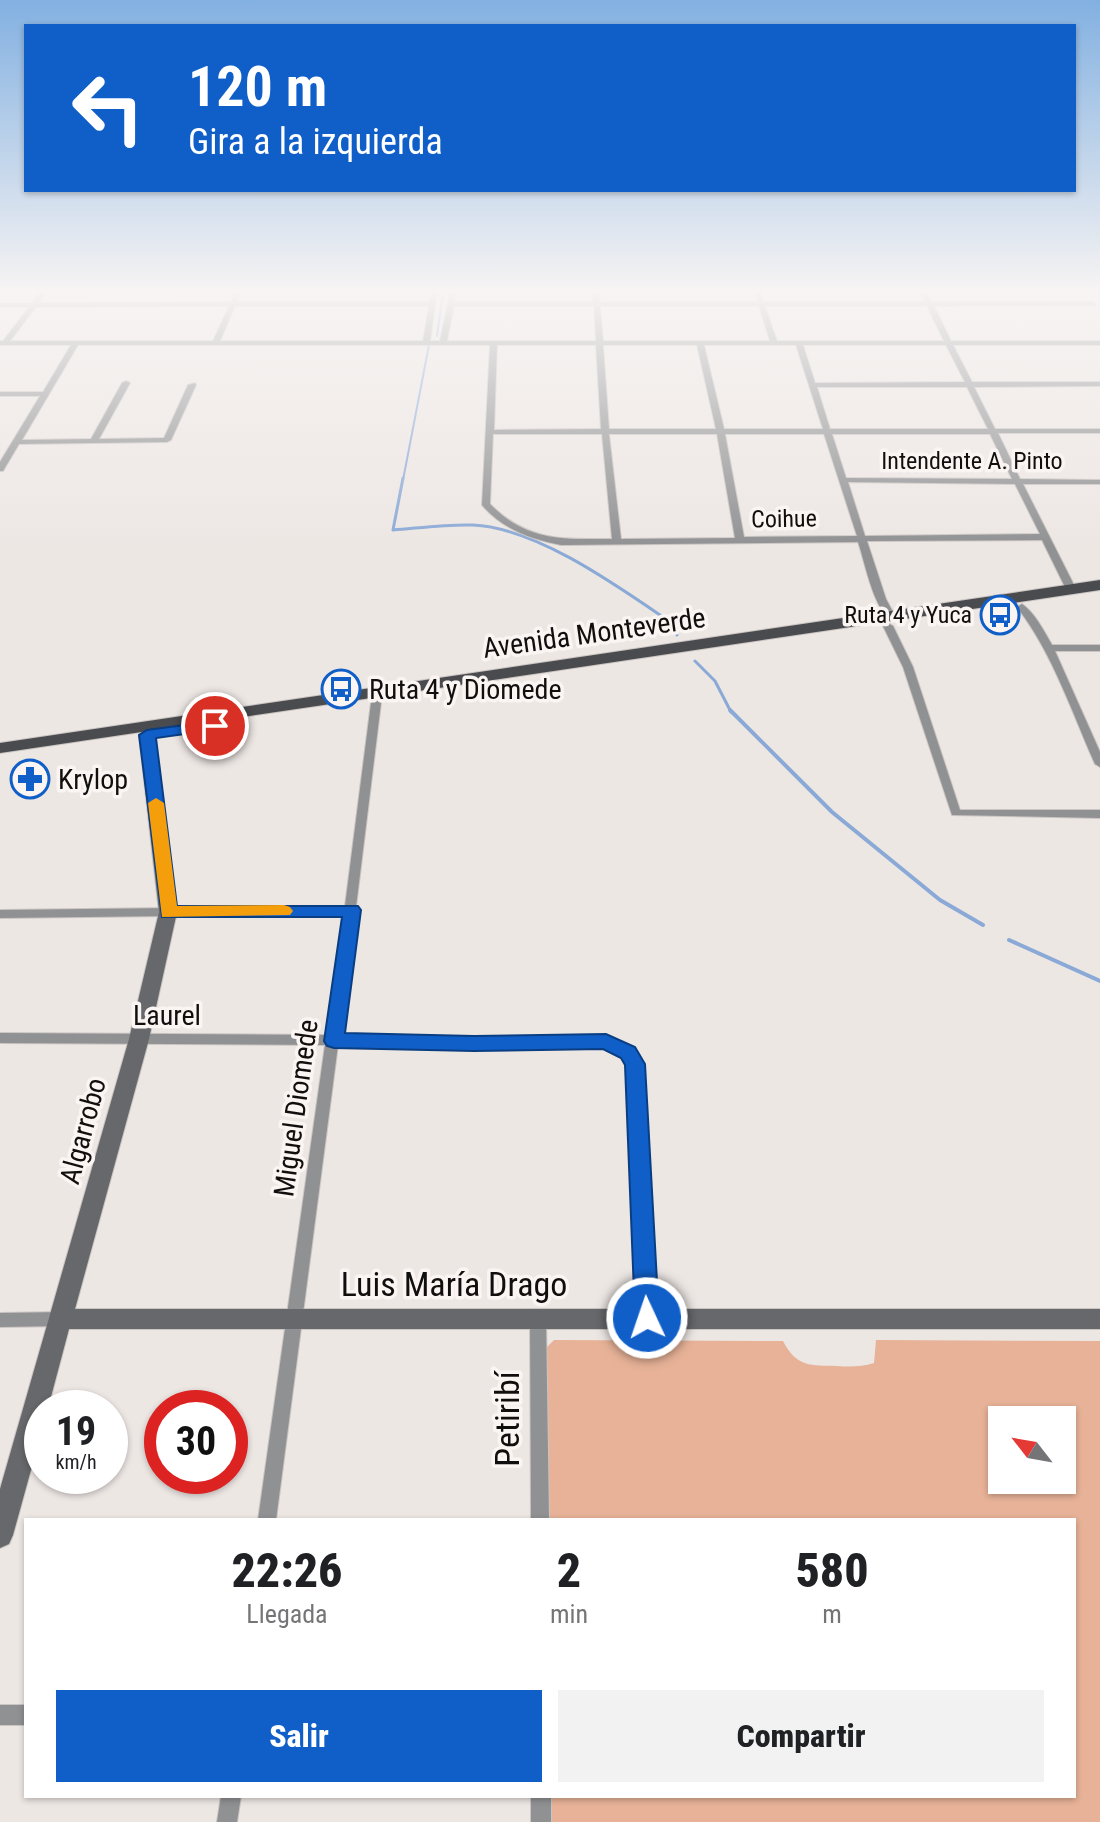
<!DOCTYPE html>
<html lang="es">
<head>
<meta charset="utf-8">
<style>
  body { margin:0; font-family:"Roboto Condensed",sans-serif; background:#f2f2f2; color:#202124; height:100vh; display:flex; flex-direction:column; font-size:30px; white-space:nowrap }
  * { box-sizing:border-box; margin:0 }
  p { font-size:26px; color:#757577 }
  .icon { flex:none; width:44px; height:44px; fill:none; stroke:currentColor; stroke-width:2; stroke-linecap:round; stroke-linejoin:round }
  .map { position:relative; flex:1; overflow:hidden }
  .sheet { position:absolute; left:24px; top:1518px; width:1052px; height:280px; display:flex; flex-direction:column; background:#fff; border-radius:0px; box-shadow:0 2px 6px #0004 }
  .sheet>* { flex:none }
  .banner { position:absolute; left:24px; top:24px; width:1052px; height:168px; border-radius:0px; box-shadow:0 2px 6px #0004; background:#105fc9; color:#fff; overflow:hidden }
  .needle { width:52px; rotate:301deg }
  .fabs { position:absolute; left:988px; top:1406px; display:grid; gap:16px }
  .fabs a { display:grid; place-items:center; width:88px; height:88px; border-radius:0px; background:#fff; box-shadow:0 2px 6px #0004; font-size:40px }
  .speed { position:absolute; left:24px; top:1390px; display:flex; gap:16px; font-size:40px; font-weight:700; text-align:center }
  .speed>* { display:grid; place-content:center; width:104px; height:104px; border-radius:50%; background:#fff; box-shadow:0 2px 6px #0004; line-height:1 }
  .speed small { font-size:20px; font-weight:400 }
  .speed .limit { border:12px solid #d22; background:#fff; color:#111 }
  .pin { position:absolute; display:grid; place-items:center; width:68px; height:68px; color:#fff; margin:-34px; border:4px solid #fff; border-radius:50%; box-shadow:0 2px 8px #0007 }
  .me { position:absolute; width:88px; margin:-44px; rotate:357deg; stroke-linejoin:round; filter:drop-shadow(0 0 6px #0008) }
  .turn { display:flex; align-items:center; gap:28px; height:168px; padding:0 32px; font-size:36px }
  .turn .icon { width:104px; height:104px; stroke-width:2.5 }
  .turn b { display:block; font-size:56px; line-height:68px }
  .eta { display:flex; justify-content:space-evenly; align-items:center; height:136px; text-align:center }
  .eta b { font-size:48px; font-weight:800; line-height:56px }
  .button { display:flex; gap:16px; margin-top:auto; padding:16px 32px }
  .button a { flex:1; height:92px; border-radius:0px; background:#105fc9; color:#fff; font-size:32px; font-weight:800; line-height:92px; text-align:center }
  .button a+a { background:#f2f2f2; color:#202124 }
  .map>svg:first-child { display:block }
</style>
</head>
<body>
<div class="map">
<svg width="1100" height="1822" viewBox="0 0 1100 1822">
  <rect width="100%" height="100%" fill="#ede7e4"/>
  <!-- green -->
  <path fill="#e7b297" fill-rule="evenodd" d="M 554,1340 L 783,1341 C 797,1368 811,1365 837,1366 C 851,1367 860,1367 874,1363 L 876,1340 L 1100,1341 L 1100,1822 L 550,1822 L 549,1796 L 1074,1796 L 1074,1520 L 547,1520 L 546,1348 ZM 1002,1420 L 1062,1420 L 1062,1480 L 1002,1480 Z"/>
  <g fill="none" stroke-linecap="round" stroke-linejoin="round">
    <!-- stream-far2 -->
    <path stroke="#8aa9d6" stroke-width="2" d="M 437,336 L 443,293
      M 403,480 L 429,345"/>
    <!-- stream-far1 -->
    <path stroke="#8aa9d6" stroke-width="3" d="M 403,478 L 393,530 C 419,528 447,524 473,525 C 539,528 623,590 676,626 L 677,635
      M 695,661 L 715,681 L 731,712"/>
    <!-- stream -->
    <path stroke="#8aa9d6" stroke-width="4" d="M 730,710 L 832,812 L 940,900 L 983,925
      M 1009,940 L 1100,981"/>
    <!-- street casing -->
    <g stroke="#cac4c2" stroke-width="2">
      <path id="street" d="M 39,293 L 46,293 L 39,303 L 231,302 L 235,293 L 241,293 L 237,302 L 429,302 L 431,293 L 437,293 L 430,341 L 440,341 L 450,293 L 456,293 L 454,302 L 593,302 L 593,293 L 599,293 L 600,302 L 758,302 L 755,293 L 761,293 L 764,302 L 925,302 L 921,293 L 927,293 L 932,302 L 1093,302 L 1095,303 L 1095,305 L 934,306 L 951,341 L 1100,341 L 1100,345 L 953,345 L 972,382 L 1100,382 L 1100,386 L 974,387 L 995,429 L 1100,429 L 1100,433 L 998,433 L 1020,479 L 1100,480 L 1100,484 L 1023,484 L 1076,589 L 1071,592 L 1066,589 L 1042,540 L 867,541 L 886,599 L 895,616 L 890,619 C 873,607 865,562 858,542 L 561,545 C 531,539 502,529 482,505 L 490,345 L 78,345 L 22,440 L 91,439 L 122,383 L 126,381 L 130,383 L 99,439 L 164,438 L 188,385 L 195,383 L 196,385 L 171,440 L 167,442 L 19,444 L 3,471 L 0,471 L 0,462 L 40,396 L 0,396 L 0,392 L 43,392 L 71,345 L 0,345 L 0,341 L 3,341 L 29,307 L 0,307 L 0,303 L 32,303 ZM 229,306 L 213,341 L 10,341 L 36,307 ZM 235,306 L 429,306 L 423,341 L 220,341 ZM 454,306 L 594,306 L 596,341 L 447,341 ZM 600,306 L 759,306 L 770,341 L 603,341 ZM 765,306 L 927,306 L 944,341 L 777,341 ZM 497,345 L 596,345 L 601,429 L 494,430 ZM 603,345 L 697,345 L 716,429 L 609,429 ZM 704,345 L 796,345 L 823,429 L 724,429 ZM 803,345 L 946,345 L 965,382 L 815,383 ZM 817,387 L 967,387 L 988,429 L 830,429 ZM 493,434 L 602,434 L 612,539 C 564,539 527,542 490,504 ZM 609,434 L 717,434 L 735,538 L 621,539 ZM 725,434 L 824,434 L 857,536 L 744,537 ZM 832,434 L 990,434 L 1012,479 L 846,478 ZM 848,482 L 1015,484 L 1040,534 L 865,536 Z
        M 1022,604 C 1035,613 1044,631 1052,645 L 1100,645 L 1100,651 L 1055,651 L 1100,752 L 1100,767 L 1095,764 C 1071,710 1053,654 1017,607 Z
        M 888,623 L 893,626 L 913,667 L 960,810 L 1100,810 L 1100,818 L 952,815 L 903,667 L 883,626 Z
        M 376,700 L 381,703 L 356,907 L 358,910 L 356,913 L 340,1035 L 474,1039 L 606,1036 L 633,1048 L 642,1064 L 655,1318 L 653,1323 L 647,1325 L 641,1323 L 639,1318 L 628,1064 L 623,1056 L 604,1046 L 474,1049 L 338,1045 L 276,1520 L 258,1520 L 325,1045 L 0,1043 L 0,1033 L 327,1035 L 343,914 L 0,918 L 0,910 L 345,906 L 371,703 Z
        M 538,1311 L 544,1313 L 546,1318 L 549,1520 L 531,1520 L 530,1318 L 532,1313 Z
        M 63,1312 L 69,1314 L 71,1319 L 69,1324 L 63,1326 L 0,1327 L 0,1313 Z
        M 0,1705 L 26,1705 L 26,1725 L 0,1725 Z
        M 221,1796 L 241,1796 L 237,1822 L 217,1822 Z
        M 531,1796 L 551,1796 L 551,1822 L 531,1822 Z"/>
    </g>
    <!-- secondary casing -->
    <g stroke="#cac4c2" stroke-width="2">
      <path id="secondary" d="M 147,730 L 155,735 L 177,912 L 149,1039 L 75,1309 L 1100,1309 L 1100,1329 L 69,1329 L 48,1408 L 42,1408 L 42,1430 L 13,1535 L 9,1544 L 0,1548 L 0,1489 L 129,1039 L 159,912 L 139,735 Z"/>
    </g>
    <!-- primary casing -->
    <g stroke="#cac4c2" stroke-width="2">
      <path id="primary" d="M 1100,580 L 1100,590 L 0,753 L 0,743 Z"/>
    </g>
    <!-- street -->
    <use href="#street" fill="#909193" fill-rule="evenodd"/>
    <!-- secondary -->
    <use href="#secondary" fill="#66686b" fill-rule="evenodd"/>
    <!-- primary -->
    <use href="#primary" fill="#494b4e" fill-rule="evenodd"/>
  </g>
  <!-- sky -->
  <linearGradient id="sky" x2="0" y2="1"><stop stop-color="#82b0e1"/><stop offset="0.53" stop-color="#f7f4f3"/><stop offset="1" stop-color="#f7f4f3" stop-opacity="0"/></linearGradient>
  <rect width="1100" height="548" fill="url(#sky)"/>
  <!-- route -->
  <path fill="#105fc9" stroke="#0a3e83" stroke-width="2" d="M 215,721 L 223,726 L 220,729 L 156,738 L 177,906 L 358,906 L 361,910 L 345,1033 L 474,1036 L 606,1034 L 635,1047 L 645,1064 L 659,1318 L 656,1325 L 647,1328 L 639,1325 L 635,1318 L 625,1065 L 621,1058 L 603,1049 L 474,1051 L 334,1048 L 327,1046 L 324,1041 L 342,917 L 162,917 L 139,735 L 147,730 Z"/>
  <!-- slow -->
  <path fill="#f59e0b" d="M 156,798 L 164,803 L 177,906 L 284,905 L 290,907 L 293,911 L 290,915 L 162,917 L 148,803 Z"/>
  <!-- icons -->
  <defs>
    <g id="bus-ring" transform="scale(2)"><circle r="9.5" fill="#faf4f2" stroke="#105fc9" stroke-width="1.5"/><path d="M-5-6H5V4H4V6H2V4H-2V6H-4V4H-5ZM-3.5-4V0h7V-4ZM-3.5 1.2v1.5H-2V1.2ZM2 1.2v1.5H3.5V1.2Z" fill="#105fc9"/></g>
    <g id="pharmacy-ring" transform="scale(2)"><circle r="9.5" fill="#faf4f2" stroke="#105fc9" stroke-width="1.5"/><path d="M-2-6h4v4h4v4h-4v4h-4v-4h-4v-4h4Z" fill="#105fc9"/></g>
  </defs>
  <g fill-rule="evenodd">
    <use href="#bus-ring" x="1000" y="615"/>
    <use href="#bus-ring" x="341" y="689"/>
    <use href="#pharmacy-ring" x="30" y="779"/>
  </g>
  <g text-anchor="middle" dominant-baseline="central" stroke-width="7" stroke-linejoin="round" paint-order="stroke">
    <!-- far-street labels -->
    <g font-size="24" fill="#110f0e" stroke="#faf4f2">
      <text x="972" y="461">Intendente A. Pinto</text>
      <text transform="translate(784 519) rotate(-1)">Coihue</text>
    </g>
    <!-- far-poi labels -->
    <g font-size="24" fill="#110f0e" stroke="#faf4f2" text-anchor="end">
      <text x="972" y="615">Ruta 4 y Yuca</text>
    </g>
    <!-- street labels -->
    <g font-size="28" fill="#110f0e" stroke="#faf4f2">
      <text transform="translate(594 633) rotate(-8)">Avenida Monteverde</text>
      <text x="167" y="1015">Laurel</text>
      <text transform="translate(296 1108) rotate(-82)">Miguel Diomede</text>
      <text transform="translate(83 1131) rotate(-75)">Algarrobo</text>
    </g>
    <!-- poi labels -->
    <g font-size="28" fill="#110f0e" stroke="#faf4f2" text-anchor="start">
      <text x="369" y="689">Ruta 4 y Diomede</text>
      <text x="58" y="779">Krylop</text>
    </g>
    <!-- near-street labels -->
    <g font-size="34" fill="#110f0e" stroke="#faf4f2">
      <text x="454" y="1284">Luis María Drago</text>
      <text transform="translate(507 1419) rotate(-90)">Petiribí</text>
    </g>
  </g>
</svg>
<div class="fabs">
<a><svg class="needle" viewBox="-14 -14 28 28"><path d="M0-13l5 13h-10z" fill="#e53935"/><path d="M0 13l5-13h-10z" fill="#757577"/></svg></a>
</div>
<div class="speed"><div>19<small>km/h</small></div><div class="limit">30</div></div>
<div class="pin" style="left:215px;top:726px;background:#d93025"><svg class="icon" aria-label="arrive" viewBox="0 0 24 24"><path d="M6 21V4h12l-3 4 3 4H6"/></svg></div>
<svg class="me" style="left:647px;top:1318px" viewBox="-20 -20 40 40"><circle r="17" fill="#105fc9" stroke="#fff" stroke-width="3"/><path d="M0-11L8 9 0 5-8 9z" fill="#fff"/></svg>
<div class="banner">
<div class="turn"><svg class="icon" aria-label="left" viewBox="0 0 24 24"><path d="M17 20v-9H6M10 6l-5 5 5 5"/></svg><div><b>120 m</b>Gira a la izquierda</div></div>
</div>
<section class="sheet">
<div class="eta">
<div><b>22:26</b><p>Llegada</p></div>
<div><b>2</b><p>min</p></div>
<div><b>580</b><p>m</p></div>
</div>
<div class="button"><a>Salir</a><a>Compartir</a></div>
</section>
</div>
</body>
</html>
